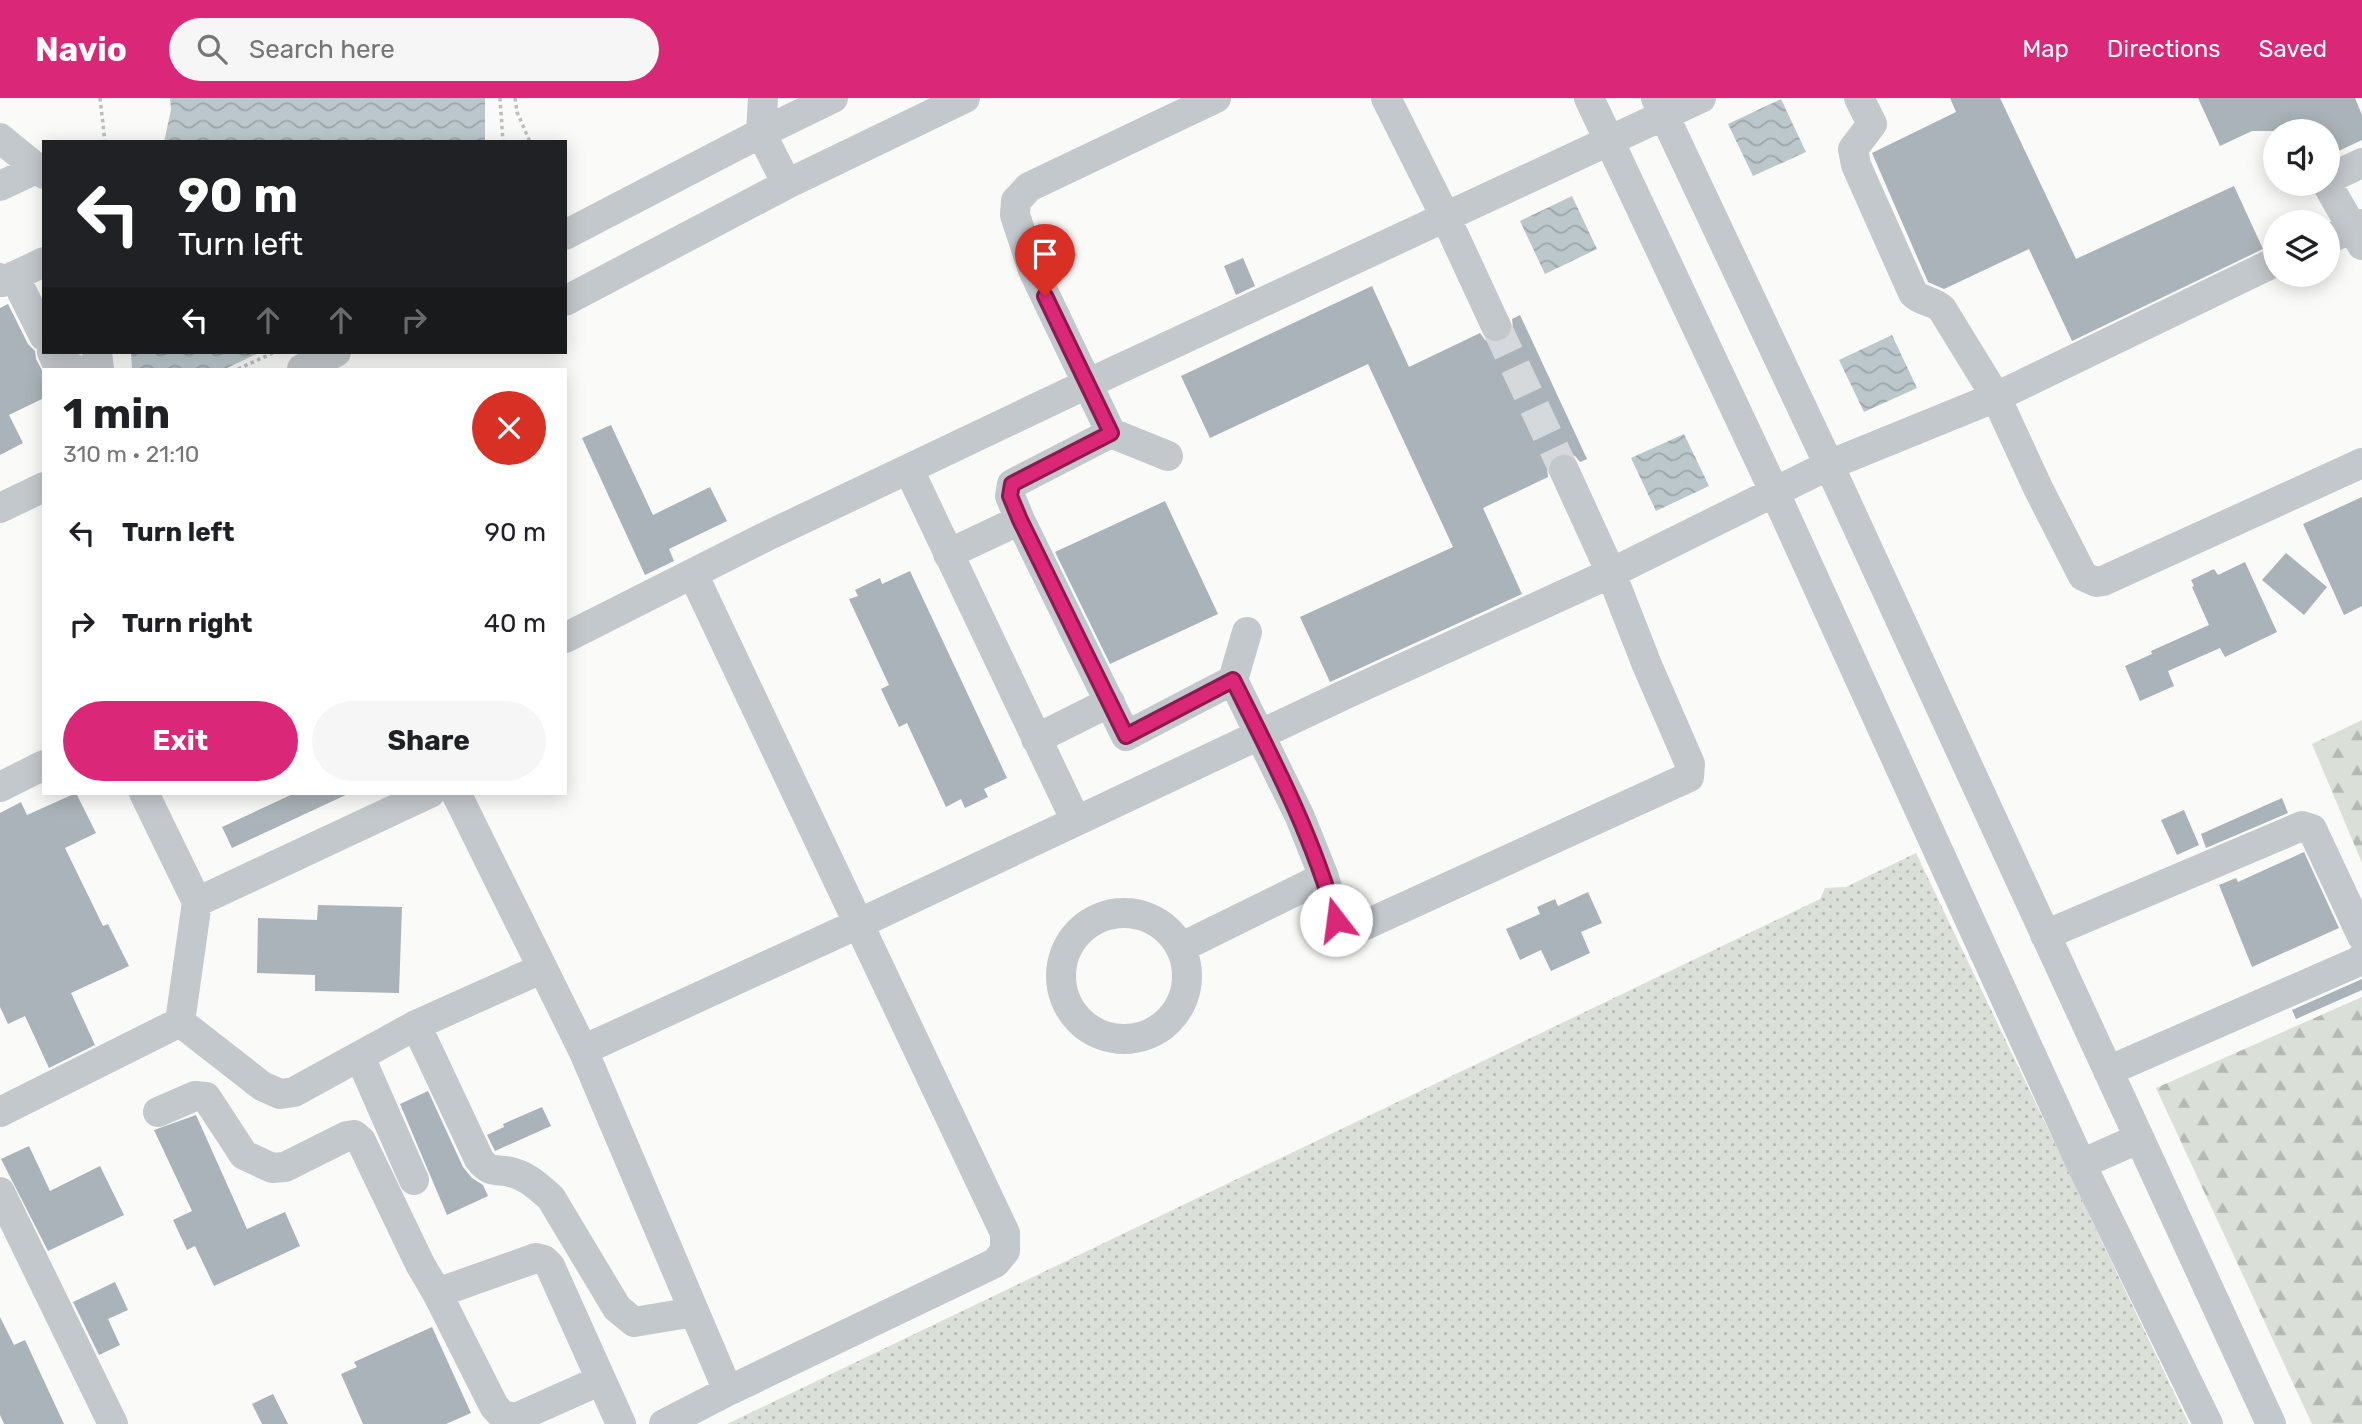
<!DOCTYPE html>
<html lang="en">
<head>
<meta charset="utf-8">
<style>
  body { margin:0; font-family:Rubik,sans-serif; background:#f6f6f6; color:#202124; height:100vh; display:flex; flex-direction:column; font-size:26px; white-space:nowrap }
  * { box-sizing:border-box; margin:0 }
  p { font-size:23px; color:#757577 }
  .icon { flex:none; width:38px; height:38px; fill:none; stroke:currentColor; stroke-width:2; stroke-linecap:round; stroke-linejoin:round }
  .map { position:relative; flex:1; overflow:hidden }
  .sheet { position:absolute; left:42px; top:270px; width:525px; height:427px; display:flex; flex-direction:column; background:#fff; border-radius:0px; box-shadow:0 4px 18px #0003 }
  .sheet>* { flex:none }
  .guide { position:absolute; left:42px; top:42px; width:525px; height:214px; border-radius:0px; box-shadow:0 4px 18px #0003; background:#202124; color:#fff; overflow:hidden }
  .tools { position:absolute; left:2263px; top:21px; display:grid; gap:14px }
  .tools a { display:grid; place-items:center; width:77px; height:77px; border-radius:50%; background:#fff; box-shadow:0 4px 18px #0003; font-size:35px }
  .pin { position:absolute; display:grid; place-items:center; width:60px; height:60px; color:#fff; margin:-72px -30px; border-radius:50% 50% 50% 0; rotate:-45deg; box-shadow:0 0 7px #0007 }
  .pin .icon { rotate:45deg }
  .me { position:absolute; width:77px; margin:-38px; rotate:345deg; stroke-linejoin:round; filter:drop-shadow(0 0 5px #0008) }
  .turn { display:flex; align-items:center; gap:24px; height:147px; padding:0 21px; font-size:32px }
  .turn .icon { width:91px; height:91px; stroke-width:2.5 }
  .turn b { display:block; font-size:49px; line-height:60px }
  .lanes { display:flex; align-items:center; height:66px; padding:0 21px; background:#0003; justify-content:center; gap:35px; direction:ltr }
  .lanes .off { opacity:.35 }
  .round { display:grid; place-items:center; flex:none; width:74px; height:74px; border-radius:37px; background:#f6f6f6 }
  .head { display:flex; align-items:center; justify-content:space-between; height:119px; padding:0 21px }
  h1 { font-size:42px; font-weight:700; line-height:52px }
  .button { display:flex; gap:14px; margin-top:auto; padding:14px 21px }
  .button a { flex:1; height:80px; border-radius:42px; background:#db2777; color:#fff; font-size:28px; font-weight:700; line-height:80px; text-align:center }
  .button a+a { background:#f6f6f6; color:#202124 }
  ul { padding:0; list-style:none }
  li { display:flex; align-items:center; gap:21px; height:91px; padding:0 21px }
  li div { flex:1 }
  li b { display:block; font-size:26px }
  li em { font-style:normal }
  header { display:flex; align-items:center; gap:42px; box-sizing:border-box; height:98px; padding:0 35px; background:#db2777; color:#fff }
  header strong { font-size:33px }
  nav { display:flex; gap:38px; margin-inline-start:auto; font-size:24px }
  .search { width:490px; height:63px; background:#f6f6f6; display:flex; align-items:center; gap:18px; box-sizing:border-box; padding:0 24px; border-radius:38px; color:#757577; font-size:26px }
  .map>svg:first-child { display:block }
</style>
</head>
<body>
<header>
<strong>Navio</strong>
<div class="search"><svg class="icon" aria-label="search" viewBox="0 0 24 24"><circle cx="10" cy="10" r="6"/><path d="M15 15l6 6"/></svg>Search here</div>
<nav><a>Map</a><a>Directions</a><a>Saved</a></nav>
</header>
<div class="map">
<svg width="2362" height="1326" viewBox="0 0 2362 1326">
  <defs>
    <pattern id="grass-dots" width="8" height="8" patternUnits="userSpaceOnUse" patternTransform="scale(1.75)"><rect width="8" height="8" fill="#dadfd7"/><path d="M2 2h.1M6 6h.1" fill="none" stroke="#b4b9b4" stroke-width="1.8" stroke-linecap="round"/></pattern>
    <pattern id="forest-firs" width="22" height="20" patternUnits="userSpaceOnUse" patternTransform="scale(1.75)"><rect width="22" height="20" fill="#dadfd7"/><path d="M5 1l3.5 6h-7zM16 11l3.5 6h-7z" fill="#b4b9b4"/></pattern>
    <pattern id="water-waves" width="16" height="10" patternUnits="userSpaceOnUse" patternTransform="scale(1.75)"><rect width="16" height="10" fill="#bbc7cb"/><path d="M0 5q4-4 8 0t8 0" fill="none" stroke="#9ca6aa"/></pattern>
  </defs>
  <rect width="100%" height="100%" fill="#fafaf8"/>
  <!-- grass -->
  <path fill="url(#grass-dots)" d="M 1916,755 L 2189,1326 L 727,1326 L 1820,801 L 1825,790 L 1846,789 Z"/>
  <!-- forest -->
  <path fill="url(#forest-firs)" d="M 2362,622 L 2362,765 L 2312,646 Z
    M 2362,899 L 2362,1326 L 2312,1326 L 2156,990 Z"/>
  <!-- water -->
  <path fill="url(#water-waves)" d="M 170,0 L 485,0 L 485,44 L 164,44 L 171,12 Z
    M 1781,1 L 1806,54 L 1753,78 L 1728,26 Z
    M 1572,98 L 1597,151 L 1545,176 L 1520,123 Z
    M 1892,237 L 1917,290 L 1864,314 L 1839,262 Z
    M 131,254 L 261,254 L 225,271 L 132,271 Z
    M 1684,336 L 1709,388 L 1656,413 L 1631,360 Z"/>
  <!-- building -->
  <path fill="#aab3b9" d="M 1950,0 L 2000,0 L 2076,161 L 2234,88 L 2263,151 L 2072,243 L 2029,151 L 1944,191 L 1928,184 L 1872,55 L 1956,14 Z
    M 2198,0 L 2355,0 L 2362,17 L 2362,42 L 2328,58 L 2328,33 L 2252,33 L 2220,48 Z
    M 1243,160 L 1255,188 L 1236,197 L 1224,168 Z
    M 1372,188 L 1409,269 L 1480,235 L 1485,242 L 1494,245 L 1504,244 L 1510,239 L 1513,230 L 1512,221 L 1520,217 L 1587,361 L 1580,364 L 1575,358 L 1566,355 L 1556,356 L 1549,362 L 1547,370 L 1548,379 L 1483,410 L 1522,496 L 1330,584 L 1300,519 L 1453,449 L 1368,266 L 1210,340 L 1181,278 Z
    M 8,206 L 28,246 L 35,253 L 36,261 L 44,276 L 44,300 L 9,317 L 23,345 L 0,357 L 0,210 Z
    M 611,327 L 653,417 L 710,389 L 727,423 L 669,451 L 674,463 L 645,477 L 582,340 Z
    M 2362,399 L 2362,508 L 2344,517 L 2303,426 Z
    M 1165,403 L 1218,516 L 1110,566 L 1055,454 Z
    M 2286,455 L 2327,489 L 2304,517 L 2262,482 Z
    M 2245,464 L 2277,534 L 2225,559 L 2220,550 L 2168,573 L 2174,588 L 2140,603 L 2125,568 L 2152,556 L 2151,553 L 2209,527 L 2192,489 L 2194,488 L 2191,482 L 2214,471 L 2218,477 Z
    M 910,473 L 1007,680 L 984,691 L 988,699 L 965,710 L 961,701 L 946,709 L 907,625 L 899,629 L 881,591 L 889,587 L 849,501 L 858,498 L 855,492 L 880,480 L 882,486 Z
    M 76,695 L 96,735 L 65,750 L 103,828 L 108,826 L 129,868 L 71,895 L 95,947 L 49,970 L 25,918 L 8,926 L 0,909 L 0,715 L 21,704 L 27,717 Z
    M 295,695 L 350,695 L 232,750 L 222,729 Z
    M 2282,700 L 2288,715 L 2206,750 L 2201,736 Z
    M 2184,712 L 2199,747 L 2177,757 L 2161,722 Z
    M 2304,754 L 2339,830 L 2252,869 L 2219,787 L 2236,780 L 2238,784 Z
    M 1588,794 L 1602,825 L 1581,834 L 1590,855 L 1551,873 L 1541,852 L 1520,862 L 1506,831 L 1540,816 L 1537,809 L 1555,801 L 1558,808 Z
    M 318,807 L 402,809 L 399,895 L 315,893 L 315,877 L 257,875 L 258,820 L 317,822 Z
    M 2362,881 L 2362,892 L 2296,921 L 2292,912 Z
    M 428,993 L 463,1069 L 472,1080 L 483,1087 L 488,1098 L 447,1117 L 400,1006 Z
    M 542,1009 L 551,1028 L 495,1053 L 487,1037 L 504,1029 L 503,1026 Z
    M 196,1017 L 247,1131 L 285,1114 L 300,1148 L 214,1188 L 195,1148 L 187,1152 L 173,1122 L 192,1113 L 154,1032 Z
    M 29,1048 L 50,1093 L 100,1068 L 124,1117 L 48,1153 L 1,1061 Z
    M 115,1184 L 128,1212 L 108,1221 L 120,1247 L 99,1257 L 73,1204 Z
    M 0,1219 L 14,1247 L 25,1242 L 64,1326 L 4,1326 L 0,1317 Z
    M 432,1229 L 471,1315 L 446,1326 L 363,1326 L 341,1276 L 357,1269 L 354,1264 Z
    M 273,1296 L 288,1326 L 262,1326 L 252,1306 Z"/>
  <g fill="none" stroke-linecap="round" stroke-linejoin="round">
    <!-- minor-tunnel -->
    <path stroke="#d5d9db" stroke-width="30" stroke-dasharray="30 15" stroke-linecap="butt" d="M 1496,228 L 1564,372"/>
    <!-- path -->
    <path stroke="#bbbfc2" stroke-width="3.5" stroke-dasharray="3.5 3.5" stroke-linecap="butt" d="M 100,0 L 105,44
      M 500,0 L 503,44
      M 515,0 L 517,14 L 530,44
      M 238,271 L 275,254"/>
    <!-- minor -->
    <path stroke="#c3c8cc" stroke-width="30" d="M 763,0 L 761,35 L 787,86
      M 1216,0 L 1029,89 L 1016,103 L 1015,117 L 1033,172 L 1111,335 L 1012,386 L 1010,398 L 1020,422 L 1126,638 L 1233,582 L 1300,719 L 1324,779 L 1336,822 L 1343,829 L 1354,832 L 1689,679 L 1690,666 L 1647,567 L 1611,475 L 1564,372
      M 1386,0 L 1445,118 L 1496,228
      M 1589,0 L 1775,395 L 2081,1066 L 2208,1326
      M 1656,0 L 1829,367 L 2271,1326
      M 1859,0 L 1872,26 L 1853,51 L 1856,67 L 1913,195 C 1921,204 1933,202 1942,211 L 1996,299 L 2038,390 L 2083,478 L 2096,484 L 2103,483 L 2362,365
      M 0,40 L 44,76
      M 2328,81 L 2362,65
      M 2327,86 L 2362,147
      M 0,88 L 38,70
      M 565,137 L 761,35 L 833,0
      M 2328,141 L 2362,126
      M 14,178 L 44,238
      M 0,180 L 2,184 L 44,164
      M 565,203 L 787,86 L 965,0
      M 52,254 L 57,265 L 75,271
      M 97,254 L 99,271
      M 302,271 L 336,254
      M 1111,335 L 1168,358
      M 909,372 L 1076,723
      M 0,410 L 44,389
      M 948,456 L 1020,422
      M 565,540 L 765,439 L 1089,285 L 1701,0
      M 1233,582 L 1247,534
      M 1036,641 L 1110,604
      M 0,689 L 44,667
      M 144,695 L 197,804
      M 456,695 L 583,952 L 728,1293
      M1061 878a63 63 0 1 1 126 0a63 63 0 1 1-126 0Z
      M 2045,837 L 2302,728 L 2312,731 L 2362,838
      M 1182,849 L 1324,779
      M 180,924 L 197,804 L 430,695
      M 416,927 L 479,1061 C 492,1078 497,1069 514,1075 C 528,1079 540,1090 551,1100 L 617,1210 L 634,1224 L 694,1214
      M 583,952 L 858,826 L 1346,596 L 1611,475 L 1829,367 L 1996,299 L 2275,164
      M 360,959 L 414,1082
      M 2108,973 L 2357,864 L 2362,860
      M 0,1014 L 180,924 L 262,988 L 280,996 L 294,994 L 416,927 L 541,871
      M 158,1014 L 195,998 L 206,999 L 244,1057 L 272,1070 L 285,1069 L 347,1038 L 354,1037 L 361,1043 L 420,1166 L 437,1195 L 536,1160 L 544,1162 L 550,1168 L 621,1326
      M 2081,1066 L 2138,1041
      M 0,1094 L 113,1326
      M 437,1195 L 494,1308 L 502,1317 L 516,1320 L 601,1282
      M 664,1326 L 728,1293 L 995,1165 L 1005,1153 L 1005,1135 L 693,476"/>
  </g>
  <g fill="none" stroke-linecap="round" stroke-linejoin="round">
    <!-- route casing -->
    <g stroke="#8e194d" stroke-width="18">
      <path id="route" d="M 1045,198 L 1111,335 L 1012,386 L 1010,398 L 1020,422 L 1126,638 L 1233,582 C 1272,660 1313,738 1336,822"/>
    </g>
    <!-- route -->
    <use href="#route" stroke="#db2777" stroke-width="12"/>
  </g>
</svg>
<div class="tools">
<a><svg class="icon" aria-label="sound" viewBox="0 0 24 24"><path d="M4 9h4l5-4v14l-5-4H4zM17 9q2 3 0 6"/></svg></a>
<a><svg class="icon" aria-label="layers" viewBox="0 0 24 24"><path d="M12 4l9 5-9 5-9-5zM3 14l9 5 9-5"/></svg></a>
</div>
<div class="pin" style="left:1045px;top:198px;background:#d93025"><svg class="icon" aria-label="arrive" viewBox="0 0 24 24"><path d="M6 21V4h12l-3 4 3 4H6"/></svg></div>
<svg class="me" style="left:1336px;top:822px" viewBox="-20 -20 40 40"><circle r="19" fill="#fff"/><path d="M0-13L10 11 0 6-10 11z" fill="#db2777"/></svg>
<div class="guide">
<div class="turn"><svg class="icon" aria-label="left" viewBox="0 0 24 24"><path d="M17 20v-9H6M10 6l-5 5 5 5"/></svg><div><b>90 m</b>Turn left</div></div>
<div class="lanes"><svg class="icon" aria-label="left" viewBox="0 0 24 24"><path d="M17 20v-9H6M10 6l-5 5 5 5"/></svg><svg class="icon off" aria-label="ahead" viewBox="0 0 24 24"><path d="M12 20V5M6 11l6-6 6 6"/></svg><svg class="icon off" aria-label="ahead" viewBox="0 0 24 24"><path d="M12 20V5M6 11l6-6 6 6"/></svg><svg class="icon off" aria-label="right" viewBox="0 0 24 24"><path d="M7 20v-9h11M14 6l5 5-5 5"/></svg></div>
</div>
<section class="sheet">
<div class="head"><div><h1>1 min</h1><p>310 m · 21:10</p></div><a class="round" style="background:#d93025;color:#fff"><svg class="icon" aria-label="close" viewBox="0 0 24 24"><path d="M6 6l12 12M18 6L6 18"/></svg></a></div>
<ul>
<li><svg class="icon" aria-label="left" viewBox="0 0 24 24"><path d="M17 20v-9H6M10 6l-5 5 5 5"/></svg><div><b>Turn left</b></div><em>90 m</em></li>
<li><svg class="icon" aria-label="right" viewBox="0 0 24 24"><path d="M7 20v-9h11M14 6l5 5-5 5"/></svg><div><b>Turn right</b></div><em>40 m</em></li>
</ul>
<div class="button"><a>Exit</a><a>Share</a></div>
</section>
</div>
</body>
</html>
